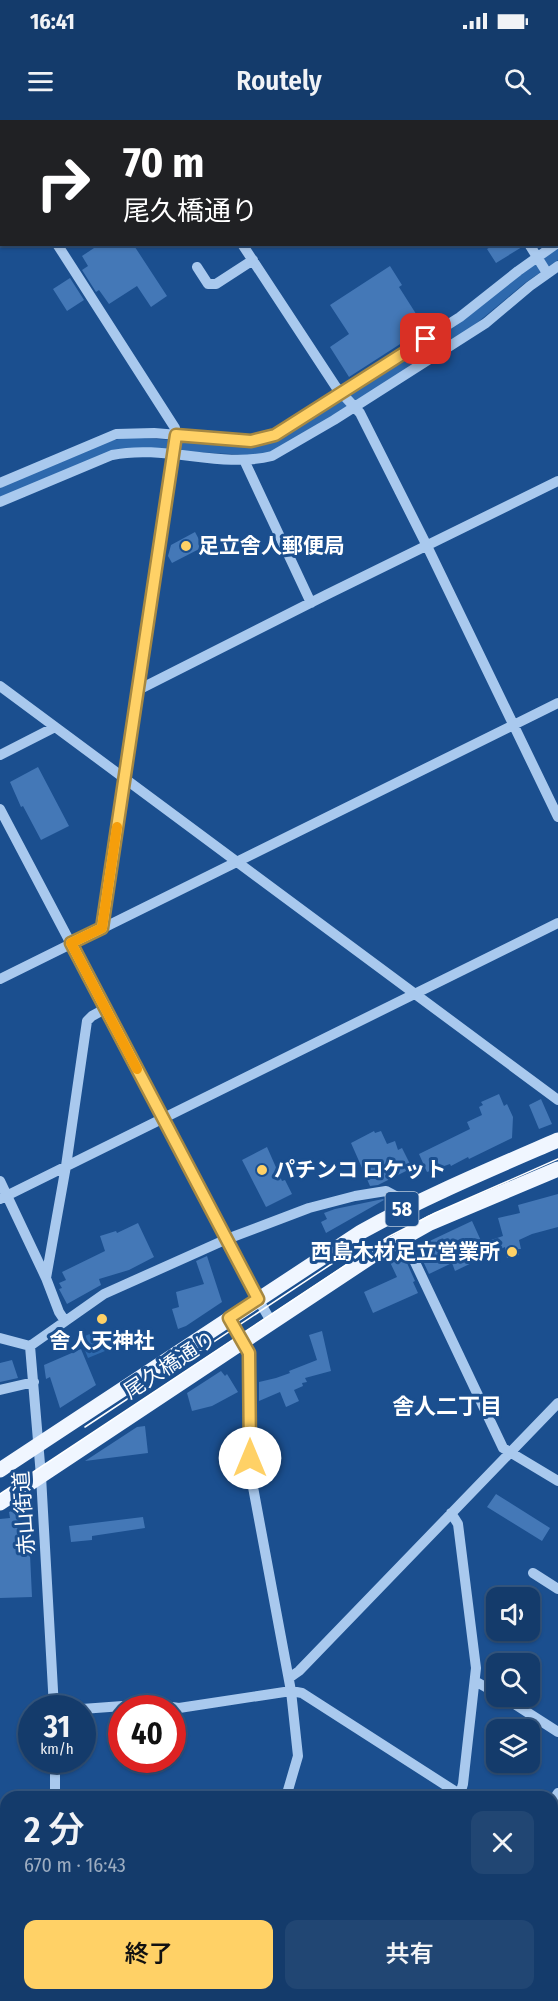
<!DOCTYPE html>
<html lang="ja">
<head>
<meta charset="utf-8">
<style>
  body { margin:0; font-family:"Fira Sans Condensed","Noto Sans JP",sans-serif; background:#214673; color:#f1f3f6; height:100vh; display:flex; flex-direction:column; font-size:22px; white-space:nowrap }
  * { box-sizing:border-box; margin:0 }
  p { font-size:20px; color:#9dadc1 }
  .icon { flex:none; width:33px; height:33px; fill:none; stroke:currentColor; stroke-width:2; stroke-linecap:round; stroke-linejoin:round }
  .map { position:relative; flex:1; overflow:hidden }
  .details { position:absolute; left:0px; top:1671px; width:558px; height:210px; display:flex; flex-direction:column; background:#143b6b; border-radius:18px 18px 0 0; box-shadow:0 2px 4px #0004,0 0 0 2px #33557e }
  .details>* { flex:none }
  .guide { position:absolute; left:0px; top:0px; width:558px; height:126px; box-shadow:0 2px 4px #0004,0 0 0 2px #33557e; background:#202124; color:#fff; overflow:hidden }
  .controls { position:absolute; left:486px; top:1467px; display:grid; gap:12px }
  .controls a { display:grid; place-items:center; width:54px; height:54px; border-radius:12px; background:#143b6b; box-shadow:0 2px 4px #0004,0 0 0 2px #33557e; font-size:30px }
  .speed { position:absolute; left:18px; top:1575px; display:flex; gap:12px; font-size:30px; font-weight:700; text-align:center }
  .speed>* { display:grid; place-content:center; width:78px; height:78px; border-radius:50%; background:#143b6b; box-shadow:0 2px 4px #0004,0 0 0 2px #33557e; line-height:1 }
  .speed small { font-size:15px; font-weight:400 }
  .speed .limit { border:9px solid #d22; background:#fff; color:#111 }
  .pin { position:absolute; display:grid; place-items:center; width:51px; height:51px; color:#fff; margin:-26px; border-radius:12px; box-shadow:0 3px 9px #0006 }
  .me { position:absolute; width:66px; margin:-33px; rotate:0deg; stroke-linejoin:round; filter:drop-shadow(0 0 4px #0008) }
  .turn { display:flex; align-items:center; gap:21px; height:126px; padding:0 24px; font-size:27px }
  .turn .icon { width:78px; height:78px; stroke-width:2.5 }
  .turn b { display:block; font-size:42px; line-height:51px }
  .round { display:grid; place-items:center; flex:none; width:63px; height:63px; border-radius:12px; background:#214673 }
  .head { display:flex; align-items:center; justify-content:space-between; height:102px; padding:0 24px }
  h1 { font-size:36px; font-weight:600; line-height:45px }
  .button { display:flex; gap:12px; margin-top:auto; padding:12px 24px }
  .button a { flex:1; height:69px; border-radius:12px; background:#ffd166; color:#111; font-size:24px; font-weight:600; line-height:69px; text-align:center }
  .button a+a { background:#214673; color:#f1f3f6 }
  .status { display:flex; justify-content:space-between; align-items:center; height:42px; padding:0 30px; background:#143b6b; direction:ltr }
  .status svg { height:16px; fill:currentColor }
  header { display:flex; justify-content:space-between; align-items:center; height:78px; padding:0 24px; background:#143b6b; font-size:27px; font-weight:600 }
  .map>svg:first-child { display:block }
</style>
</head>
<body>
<div class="status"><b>16:41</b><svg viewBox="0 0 49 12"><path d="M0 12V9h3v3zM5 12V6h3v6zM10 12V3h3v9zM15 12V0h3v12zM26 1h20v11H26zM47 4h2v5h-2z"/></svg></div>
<header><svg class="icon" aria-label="menu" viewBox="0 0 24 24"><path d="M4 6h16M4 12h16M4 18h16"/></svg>Routely<svg class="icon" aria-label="search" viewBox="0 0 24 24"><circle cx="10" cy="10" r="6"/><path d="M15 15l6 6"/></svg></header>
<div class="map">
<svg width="558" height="1881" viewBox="0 0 558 1881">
  <rect width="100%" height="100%" fill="#1b4f8f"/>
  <!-- green -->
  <path fill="#2e69ad" d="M 171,0 L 332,0 L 329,2 L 172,2 Z
    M 558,127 L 558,140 L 525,163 L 472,207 L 283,327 L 264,335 L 248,335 L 128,328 L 0,378 L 0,367 L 106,322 L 127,317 L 247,325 L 262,323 L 519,155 Z
    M 97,1211 L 105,1231 L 88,1238 L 80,1218 Z
    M 441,1875 L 498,1875 L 499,1881 L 442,1881 Z"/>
  <!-- building -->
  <path fill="#4478b7" d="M 100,124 L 133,124 L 167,176 L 151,187 L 137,166 L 109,184 L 99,170 L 96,172 L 82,150 L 88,146 L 82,136 Z
    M 495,124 L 522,124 L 522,127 L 496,143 L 487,129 Z
    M 390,146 L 402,165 L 399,167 L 425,208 L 349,257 L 330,227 L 349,214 L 330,185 Z
    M 70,158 L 84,180 L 67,191 L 53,169 Z
    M 195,412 L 203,427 L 172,443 L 168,436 L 171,425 Z
    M 38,647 L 69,706 L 41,720 L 23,686 L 21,687 L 10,662 Z
    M 499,974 L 504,986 L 507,984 L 513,997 L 512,1018 L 469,1039 L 468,1037 L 451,1046 L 450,1044 L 427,1052 L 419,1034 L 470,1009 L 467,1002 L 482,995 L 479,987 L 483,985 L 481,982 Z
    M 541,979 L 552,1004 L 539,1009 L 529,985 Z
    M 374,1011 L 375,1013 L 381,1011 L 387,1024 L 395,1021 L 398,1030 L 402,1028 L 412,1048 L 378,1065 L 370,1066 L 351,1023 Z
    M 267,1027 L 282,1061 L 285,1060 L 292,1074 L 266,1087 L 242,1040 Z
    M 558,1074 L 558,1107 L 532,1114 L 519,1120 L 521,1129 L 518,1129 L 519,1135 L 507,1138 L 505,1127 L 455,1151 L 452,1143 L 429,1154 L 417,1128 L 419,1126 L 472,1101 L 482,1123 L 503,1116 L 498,1098 L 520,1093 L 518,1085 Z
    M 383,1079 L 384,1080 L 326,1113 L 321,1102 L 327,1099 L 324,1093 L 335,1089 Z
    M 138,1103 L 154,1137 L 129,1150 L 99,1159 L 101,1165 L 67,1184 L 59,1169 L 62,1168 L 59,1163 L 66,1160 L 62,1152 L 105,1131 L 100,1116 L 116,1111 L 117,1113 Z
    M 403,1134 L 415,1161 L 413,1162 L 418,1173 L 373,1193 L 364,1172 L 397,1157 L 389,1140 Z
    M 207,1136 L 222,1182 L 186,1206 L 178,1209 L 172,1189 L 179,1187 L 176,1172 L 204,1164 L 196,1141 Z
    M 322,1211 L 331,1251 L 305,1258 L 307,1262 L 302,1263 L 303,1266 L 294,1270 L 299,1281 L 286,1287 L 280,1272 L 259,1281 L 259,1262 L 276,1258 L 290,1253 L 289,1251 L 317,1240 L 309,1215 Z
    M 81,1229 L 96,1265 L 60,1288 L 50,1257 L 46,1259 L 44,1245 Z
    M 12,1240 L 18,1258 L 0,1262 L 0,1243 Z
    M 221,1251 L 225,1256 L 227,1254 L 238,1272 L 212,1286 L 192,1291 L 187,1273 Z
    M 145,1306 L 148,1333 L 85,1341 L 137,1307 Z
    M 496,1374 L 550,1408 L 542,1421 L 487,1387 Z
    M 28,1384 L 32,1413 L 29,1413 L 32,1477 L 0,1478 L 0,1399 L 10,1398 L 9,1392 Z
    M 143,1397 L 145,1408 L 92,1416 L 92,1420 L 71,1422 L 69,1406 Z"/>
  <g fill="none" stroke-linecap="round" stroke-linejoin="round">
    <!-- minor -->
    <path stroke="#a9c9ee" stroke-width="10" d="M 447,0 L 448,2
      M 152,2 L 154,0
      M 345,2 L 347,0
      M 0,35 L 2,38
      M 0,102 L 2,101
      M 57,124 L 175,308 L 176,315 L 138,570 L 326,475 L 558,361
      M 242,124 L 336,267 L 360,293 L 427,426 L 558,697
      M 529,124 L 547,153
      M 197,147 L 208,164 L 216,164 L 253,140
      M 244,340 L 311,483
      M 0,363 L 116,314 L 154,313 L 251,321 L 263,319 L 275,315 L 460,197 L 518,151 L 556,124
      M 0,382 L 112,335 C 165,324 220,349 272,336 L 334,300 L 486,203 L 530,166 L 558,146
      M 0,566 L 558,980
      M 0,635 L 55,607
      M 0,689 L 258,1179 L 272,1203
      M 102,808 L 138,570
      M 0,859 L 558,583
      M 0,1061 L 46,1158 L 59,1192 L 65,1201
      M 0,1079 L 558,803
      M 403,1117 L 503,1328 L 558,1361
      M 46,1158 L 66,1046 L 87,901 L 92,896 L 105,889
      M 229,1198 L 248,1230 L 250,1243 L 250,1351 L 291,1571 L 298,1636 L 286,1677
      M 0,1218 L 30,1226 L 41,1356 L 54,1588
      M 30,1226 L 104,1174 L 227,1119 L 309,1088 L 355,1076 L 386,1071 L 401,1079 L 407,1086
      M 0,1270 L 34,1262
      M 451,1393 L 458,1404 L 476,1548 L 463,1664 L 460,1674
      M 533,1453 L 558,1469
      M 289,1558 L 299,1551 L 558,1283
      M 475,1561 L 496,1573
      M 502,1576 L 558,1612
      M 82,1589 L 150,1584 L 179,1588 L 291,1571 L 302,1573 L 464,1677
      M 55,1640 L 55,1677
      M 552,1682 L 558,1673
      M 552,1733 L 558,1737
      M 0,1794 L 6,1793
      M 68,1875 L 69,1881
      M 234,1875 L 235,1881
      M 368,1875 L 370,1881
      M 508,1881 L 509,1875"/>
    <!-- major -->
    <path stroke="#f0f6ff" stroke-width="15" d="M 0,1350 L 361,1112 C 424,1077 491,1049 558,1020
      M 0,1383 L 375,1134 L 430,1103 L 558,1049"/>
    <!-- tram -->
    <path stroke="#fff" stroke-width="1.5" d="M 85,1307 L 333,1143
      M 0,1374 L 388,1117 L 435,1093 L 558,1039"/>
  </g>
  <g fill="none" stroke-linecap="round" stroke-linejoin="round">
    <!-- route casing -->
    <g stroke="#a68842" stroke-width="15">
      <path id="route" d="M 250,1338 L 249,1233 L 229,1198 L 258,1179 L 71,823 L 102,808 L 176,315 L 251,321 L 275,315 L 426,219"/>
    </g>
    <!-- route -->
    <use href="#route" stroke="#ffd166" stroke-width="10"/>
    <!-- slow -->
    <path stroke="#f59e0b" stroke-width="10" d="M 117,707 L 102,808 L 71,823 L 137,949"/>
  </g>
  <!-- markers -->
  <g fill="#ffd166" stroke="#1b4f8f" stroke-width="2">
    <circle cx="186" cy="426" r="6"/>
    <circle cx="262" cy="1050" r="6"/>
    <circle cx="512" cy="1132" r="6"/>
    <circle cx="102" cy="1199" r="6"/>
  </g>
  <g text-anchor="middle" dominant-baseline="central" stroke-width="6" stroke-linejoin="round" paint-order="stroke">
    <!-- shield labels -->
    <rect fill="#1b4f8f" stroke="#bbcadd" stroke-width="1.5" x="385.5" y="1072" width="33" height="34" rx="4.5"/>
    <g font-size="20" font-weight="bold" fill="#fff">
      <text x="402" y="1089">58</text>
    </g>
    <!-- poi labels -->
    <g font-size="21" font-weight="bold" fill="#fff" stroke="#1b4f8f" text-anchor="start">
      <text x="198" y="426">足立舎人郵便局</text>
      <text x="274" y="1050">パチンコ ロケット</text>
      <text x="500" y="1132" text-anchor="end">西島木材足立営業所</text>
      <text x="102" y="1221" text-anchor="middle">舎人天神社</text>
    </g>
    <!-- street labels -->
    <g font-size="21" fill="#fff" stroke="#1b4f8f">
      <text transform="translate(170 1245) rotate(-33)">尾久橋通り</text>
      <text transform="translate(24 1393) rotate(-94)">赤山街道</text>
    </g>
    <!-- neighbourhood labels -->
    <g font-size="22" font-weight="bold" fill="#fff" stroke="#1b4f8f">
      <text x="447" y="1286">舎人二丁目</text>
    </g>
  </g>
</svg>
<div class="controls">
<a><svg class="icon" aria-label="sound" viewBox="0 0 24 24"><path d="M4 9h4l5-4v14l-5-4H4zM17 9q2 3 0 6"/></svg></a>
<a><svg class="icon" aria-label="search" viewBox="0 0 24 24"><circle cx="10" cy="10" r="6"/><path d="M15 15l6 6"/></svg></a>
<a><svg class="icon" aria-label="layers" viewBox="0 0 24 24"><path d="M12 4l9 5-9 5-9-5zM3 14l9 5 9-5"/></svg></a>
</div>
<div class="speed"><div>31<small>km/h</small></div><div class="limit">40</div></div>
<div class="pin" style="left:426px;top:219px;background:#d93025"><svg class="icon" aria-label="arrive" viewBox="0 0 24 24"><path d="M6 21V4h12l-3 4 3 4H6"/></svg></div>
<svg class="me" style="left:250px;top:1338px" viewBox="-20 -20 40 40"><circle r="19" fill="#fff"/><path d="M0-13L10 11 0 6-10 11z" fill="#ffd166"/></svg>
<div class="guide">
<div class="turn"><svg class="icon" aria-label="right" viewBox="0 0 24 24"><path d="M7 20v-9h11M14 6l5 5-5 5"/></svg><div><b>70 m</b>尾久橋通り</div></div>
</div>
<section class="details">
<div class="head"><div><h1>2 分</h1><p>670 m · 16:43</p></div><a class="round"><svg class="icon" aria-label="close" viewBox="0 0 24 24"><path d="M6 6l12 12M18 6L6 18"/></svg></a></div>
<div class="button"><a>終了</a><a>共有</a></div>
</section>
</div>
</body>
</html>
